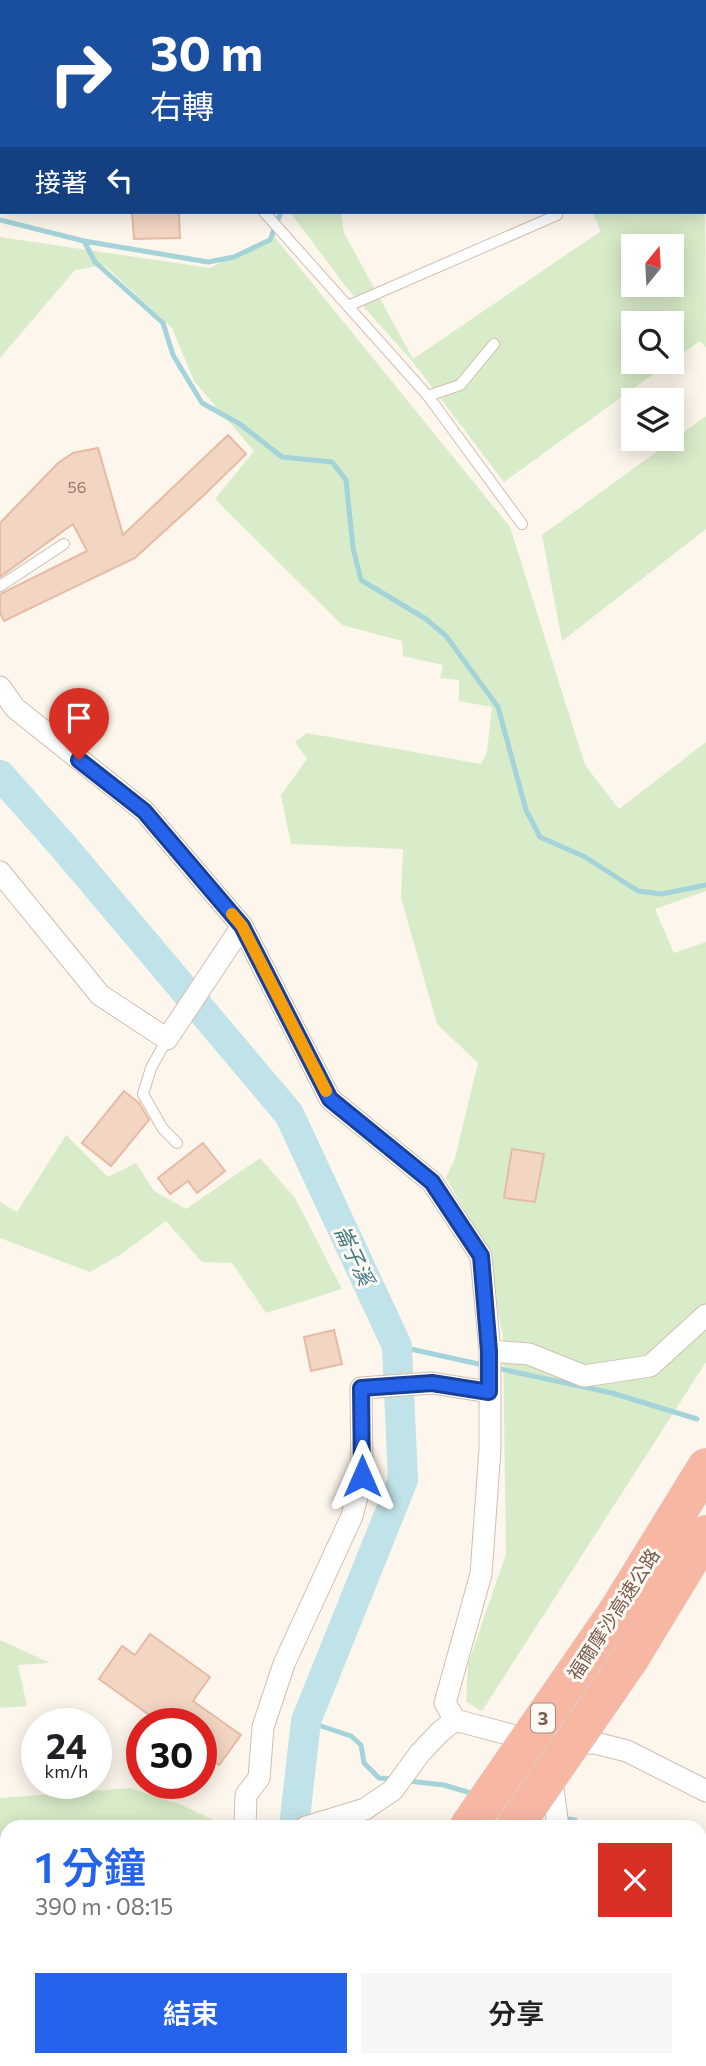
<!DOCTYPE html>
<html lang="zh-TW">
<head>
<meta charset="utf-8">
<style>
  body { margin:0; font-family:Commissioner,"Noto Sans TC",sans-serif; background:#f6f6f6; color:#202124; height:100vh; display:flex; flex-direction:column; font-size:26px; white-space:nowrap }
  * { box-sizing:border-box; margin:0 }
  p { font-size:23px; color:#757577 }
  .icon { flex:none; width:38px; height:38px; fill:none; stroke:currentColor; stroke-width:2; stroke-linecap:round; stroke-linejoin:round }
  .map { position:relative; flex:1; overflow:hidden }
  .panel { position:absolute; left:0px; top:1820px; width:707px; height:247px; display:flex; flex-direction:column; background:#fff; border-radius:21px 21px 0 0; box-shadow:0 4px 18px #0003 }
  .panel>* { flex:none }
  .guide { position:absolute; left:0px; top:0px; width:707px; height:214px; box-shadow:0 4px 18px #0003; background:#1a4fa0; color:#fff; overflow:hidden }
  .needle { width:46px; rotate:18deg }
  .tools { position:absolute; left:621px; top:234px; display:grid; gap:14px }
  .tools a { display:grid; place-items:center; width:63px; height:63px; border-radius:0px; background:#fff; box-shadow:0 4px 18px #0003; font-size:35px }
  .speed { position:absolute; left:21px; top:1708px; display:flex; gap:14px; font-size:35px; font-weight:700; text-align:center }
  .speed>* { display:grid; place-content:center; width:91px; height:91px; border-radius:50%; background:#fff; box-shadow:0 4px 18px #0003; line-height:1 }
  .speed small { font-size:18px; font-weight:400 }
  .speed .limit { border:10px solid #d22; background:#fff; color:#111 }
  .pin { position:absolute; display:grid; place-items:center; width:60px; height:60px; color:#fff; margin:-72px -30px; border-radius:50% 50% 50% 0; rotate:-45deg; box-shadow:0 0 7px #0007 }
  .pin .icon { rotate:45deg }
  .me { position:absolute; width:77px; margin:-38px; rotate:0deg; stroke-linejoin:round; filter:drop-shadow(0 0 5px #0008) }
  .turn { display:flex; align-items:center; gap:24px; height:147px; padding:0 35px; font-size:32px }
  .turn .icon { width:91px; height:91px; stroke-width:2.5 }
  .turn b { display:block; font-size:49px; line-height:60px }
  .then { display:flex; align-items:center; height:66px; padding:0 35px; background:#0003; gap:14px; font-size:26px }
  .round { display:grid; place-items:center; flex:none; width:74px; height:74px; border-radius:0px; background:#f6f6f6 }
  .overview { display:flex; align-items:center; justify-content:space-between; height:119px; padding:0 35px }
  h1 { font-size:42px; font-weight:600; line-height:52px; color:#2563eb }
  .button { display:flex; gap:14px; margin-top:auto; padding:14px 35px }
  .button a { flex:1; height:80px; border-radius:0px; background:#2563eb; color:#fff; font-size:28px; font-weight:600; line-height:80px; text-align:center }
  .button a+a { background:#f6f6f6; color:#202124 }
  .map>svg:first-child { display:block }
</style>
</head>
<body>
<div class="map">
<svg width="706" height="2066" viewBox="0 0 706 2066">
  <rect width="100%" height="100%" fill="#fdf6ec"/>
  <!-- green -->
  <path fill="#d8ecc9" fill-rule="evenodd" d="M 127,0 L 602,0 L 602,2 L 127,2 Z
    M 705,194 L 706,348 L 700,341 L 672,361 L 672,324 L 634,324 L 634,362 L 670,362 L 504,482 L 412,361 L 346,287 L 290,212 L 341,212 L 344,233 L 413,359 L 601,231 L 592,212 L 705,212 ZM 634,247 L 672,247 L 672,285 L 634,285 Z
    M 273,235 L 510,527 L 585,765 L 619,809 L 706,742 L 706,891 L 655,909 L 674,953 L 706,942 L 706,1362 L 482,1711 L 466,1702 L 468,1664 L 506,1554 L 503,1337 L 486,1247 L 446,1178 L 455,1158 L 478,1063 L 437,1024 L 401,898 L 403,849 L 291,844 L 281,795 L 307,759 L 295,742 L 307,733 L 481,764 L 487,752 L 492,707 L 459,701 L 459,680 L 440,678 L 443,665 L 403,656 L 402,641 L 342,625 L 215,499 L 254,451 L 194,381 L 172,328 L 104,265 L 75,270 L 0,358 L 0,237 L 210,268 Z
    M 706,416 L 706,529 L 562,641 L 542,535 Z
    M 66,1135 L 108,1177 L 136,1163 L 154,1191 L 186,1209 L 260,1158 L 295,1198 L 342,1289 L 266,1313 L 232,1263 L 202,1262 L 166,1221 L 120,1255 L 90,1272 L 0,1238 L 0,1202 L 17,1212 Z
    M 0,1640 L 50,1663 L 18,1665 L 27,1706 L 0,1708 Z
    M 130,1788 L 182,1805 L 228,1827 L 7,1827 L 7,1968 L 0,1967 L 0,1798 Z
    M 0,2029 L 7,2030 L 7,2060 L 250,2060 L 244,2066 L 0,2066 Z"/>
  <g fill="none" stroke-linecap="round" stroke-linejoin="round">
    <!-- stream -->
    <path stroke="#a5d3da" stroke-width="5" d="M 705,169 L 706,169
      M 0,220 L 84,241 L 208,262 L 234,257 L 270,240 L 281,212
      M 84,241 L 95,262 L 163,323 L 173,355 L 202,403 L 240,424 L 282,457 L 332,462 L 346,480 L 353,548 L 361,580 L 426,619 L 446,636 L 498,707 L 526,810 L 540,837 L 585,857 L 638,891 L 662,894 L 706,885
      M 397,1346 L 483,1365
      M 496,1368 L 612,1393 L 697,1419
      M 306,1721 L 351,1736 L 361,1745 L 364,1763 L 379,1778 L 395,1779
      M 408,1781 L 444,1785 L 474,1794
      M 561,1818 L 575,1820 L 577,1827
      M 700,1996 L 706,1999"/>
    <!-- river -->
    <path stroke="#bfe3e8" stroke-width="30" d="M 0,775 L 63,846 L 289,1114 L 397,1346 L 403,1480 L 306,1721 L 294,1827"/>
  </g>
  <!-- building -->
  <path fill="#f3d5c3" stroke="#e6bba3" stroke-width="2" d="M 132,212 L 179,212 L 180,238 L 134,239 Z
    M 228,435 L 246,454 L 203,496 L 135,558 L 4,621 L 0,613 L 0,594 L 87,551 L 73,524 L 0,577 L 0,523 L 58,463 L 73,453 L 98,448 L 123,535 Z
    M 124,1091 L 139,1103 L 149,1120 L 111,1166 L 82,1143 Z
    M 203,1143 L 225,1171 L 197,1193 L 188,1181 L 170,1194 L 158,1178 Z
    M 512,1149 L 544,1154 L 535,1202 L 504,1198 Z
    M 334,1330 L 342,1364 L 311,1371 L 304,1337 Z
    M 150,1634 L 210,1677 L 193,1701 L 241,1735 L 219,1765 L 201,1752 L 201,1724 L 162,1724 L 99,1679 L 122,1646 L 135,1655 Z"/>
  <g fill="none" stroke-linecap="round" stroke-linejoin="round">
    <!-- lane casing -->
    <g stroke="#d1beb0" stroke-width="12">
      <path id="lane" d="M 94,0 L 96,2
        M 0,135 L 2,135
        M 264,212 L 428,396 L 522,524
        M 348,306 L 557,215
        M 428,396 L 460,385 L 494,344
        M 0,586 L 64,544
        M 167,1039 L 151,1068 L 143,1094 L 163,1129 L 177,1143
        M 265,2066 L 265,2060"/>
    </g>
    <!-- street casing -->
    <g stroke="#d1beb0" stroke-width="23">
      <path id="street" d="M 0,687 L 15,708 L 144,811 L 242,926 L 330,1099 L 432,1182 L 481,1256 L 490,1351 L 490,1449 L 481,1574 L 445,1703 L 455,1720 L 538,1742
        M 0,872 L 100,995 L 167,1039 L 242,926
        M 490,1351 L 529,1354 L 584,1376 L 650,1366 L 706,1315
        M 567,1744 L 595,1743 L 627,1751 L 706,1791
        M 551,1773 L 558,1827
        M 245,1827 L 246,1795 L 259,1778 L 263,1727 L 284,1664 L 352,1516 L 362,1476 L 361,1388 L 432,1383 L 489,1392
        M 306,1827 L 365,1809 L 393,1790 L 420,1753 L 440,1732 L 455,1720
        M 647,2060 L 650,2066"/>
    </g>
    <!-- highway casing -->
    <g stroke="#dad1cd" stroke-width="38">
      <path id="highway" d="M 618,1610 L 706,1467
        M 630,1659 L 706,1534
        M 303,2066 L 307,2060
        M 348,2066 L 352,2060"/>
    </g>
    <!-- lane -->
    <use href="#lane" stroke="#fff" stroke-width="10"/>
    <!-- street -->
    <use href="#street" stroke="#fff" stroke-width="21"/>
    <!-- highway -->
    <use href="#highway" stroke="#f7b7a3" stroke-width="37"/>
    <!-- highway-bridge casing -->
    <g stroke="#dad1cd" stroke-width="38" stroke-linecap="butt">
      <path id="highway-bridge" d="M 468,1827 L 618,1610
        M 514,1827 L 630,1659"/>
    </g>
    <!-- highway-bridge -->
    <use href="#highway-bridge" stroke="#f7b7a3" stroke-width="37"/>
  </g>
  <g fill="none" stroke-linecap="round" stroke-linejoin="round">
    <!-- route casing -->
    <g stroke="#184099" stroke-width="18">
      <path id="route" d="M 79,760 L 144,811 L 242,926 L 330,1099 L 432,1182 L 481,1256 L 489,1351 L 489,1392 L 432,1383 L 361,1388 L 362,1476"/>
    </g>
    <!-- route -->
    <use href="#route" stroke="#2563eb" stroke-width="12"/>
    <!-- slow -->
    <path stroke="#f59e0b" stroke-width="12" d="M 232,914 L 242,926 L 326,1091"/>
  </g>
  <g text-anchor="middle" dominant-baseline="central" stroke-width="6" stroke-linejoin="round" paint-order="stroke">
    <!-- number labels -->
    <g font-size="16" fill="#987a6a">
      <text x="77" y="486">56</text>
    </g>
    <!-- shield labels -->
    <rect fill="#fffaf3" stroke="#a28b7f" stroke-width="2" x="531" y="1703.5" width="24" height="29" rx="5"/>
    <g font-size="18" font-weight="bold" fill="#7a5c4d">
      <text x="543" y="1718">3</text>
    </g>
    <!-- street labels -->
    <g font-size="19" fill="#7a5c4d" stroke="#fffaf3">
      <text transform="translate(613 1614) rotate(-57)">福爾摩沙高速公路</text>
    </g>
    <!-- water labels -->
    <g font-size="21" font-style="italic" fill="#437c86" stroke="#fffaf3">
      <text transform="translate(355 1255) rotate(65)">崙子溪</text>
    </g>
  </g>
</svg>
<div class="tools">
<a><svg class="needle" viewBox="-14 -14 28 28"><path d="M0-13l5 13h-10z" fill="#e53935"/><path d="M0 13l5-13h-10z" fill="#757577"/></svg></a>
<a><svg class="icon" aria-label="search" viewBox="0 0 24 24"><circle cx="10" cy="10" r="6"/><path d="M15 15l6 6"/></svg></a>
<a><svg class="icon" aria-label="layers" viewBox="0 0 24 24"><path d="M12 4l9 5-9 5-9-5zM3 14l9 5 9-5"/></svg></a>
</div>
<div class="speed"><div>24<small>km/h</small></div><div class="limit">30</div></div>
<div class="pin" style="left:79px;top:760px;background:#d93025"><svg class="icon" aria-label="arrive" viewBox="0 0 24 24"><path d="M6 21V4h12l-3 4 3 4H6"/></svg></div>
<svg class="me" style="left:362px;top:1476px" viewBox="-20 -20 40 40"><path d="M0-17L14 15 0 8-14 15z" fill="#2563eb" stroke="#fff" stroke-width="4"/></svg>
<div class="guide">
<div class="turn"><svg class="icon" aria-label="right" viewBox="0 0 24 24"><path d="M7 20v-9h11M14 6l5 5-5 5"/></svg><div><b>30 m</b>右轉</div></div>
<div class="then">接著<svg class="icon" aria-label="left" viewBox="0 0 24 24"><path d="M17 20v-9H6M10 6l-5 5 5 5"/></svg></div>
</div>
<section class="panel">
<div class="overview"><div><h1>1 分鐘</h1><p>390 m · 08:15</p></div><a class="round" style="background:#d93025;color:#fff"><svg class="icon" aria-label="close" viewBox="0 0 24 24"><path d="M6 6l12 12M18 6L6 18"/></svg></a></div>
<div class="button"><a>結束</a><a>分享</a></div>
</section>
</div>
</body>
</html>
